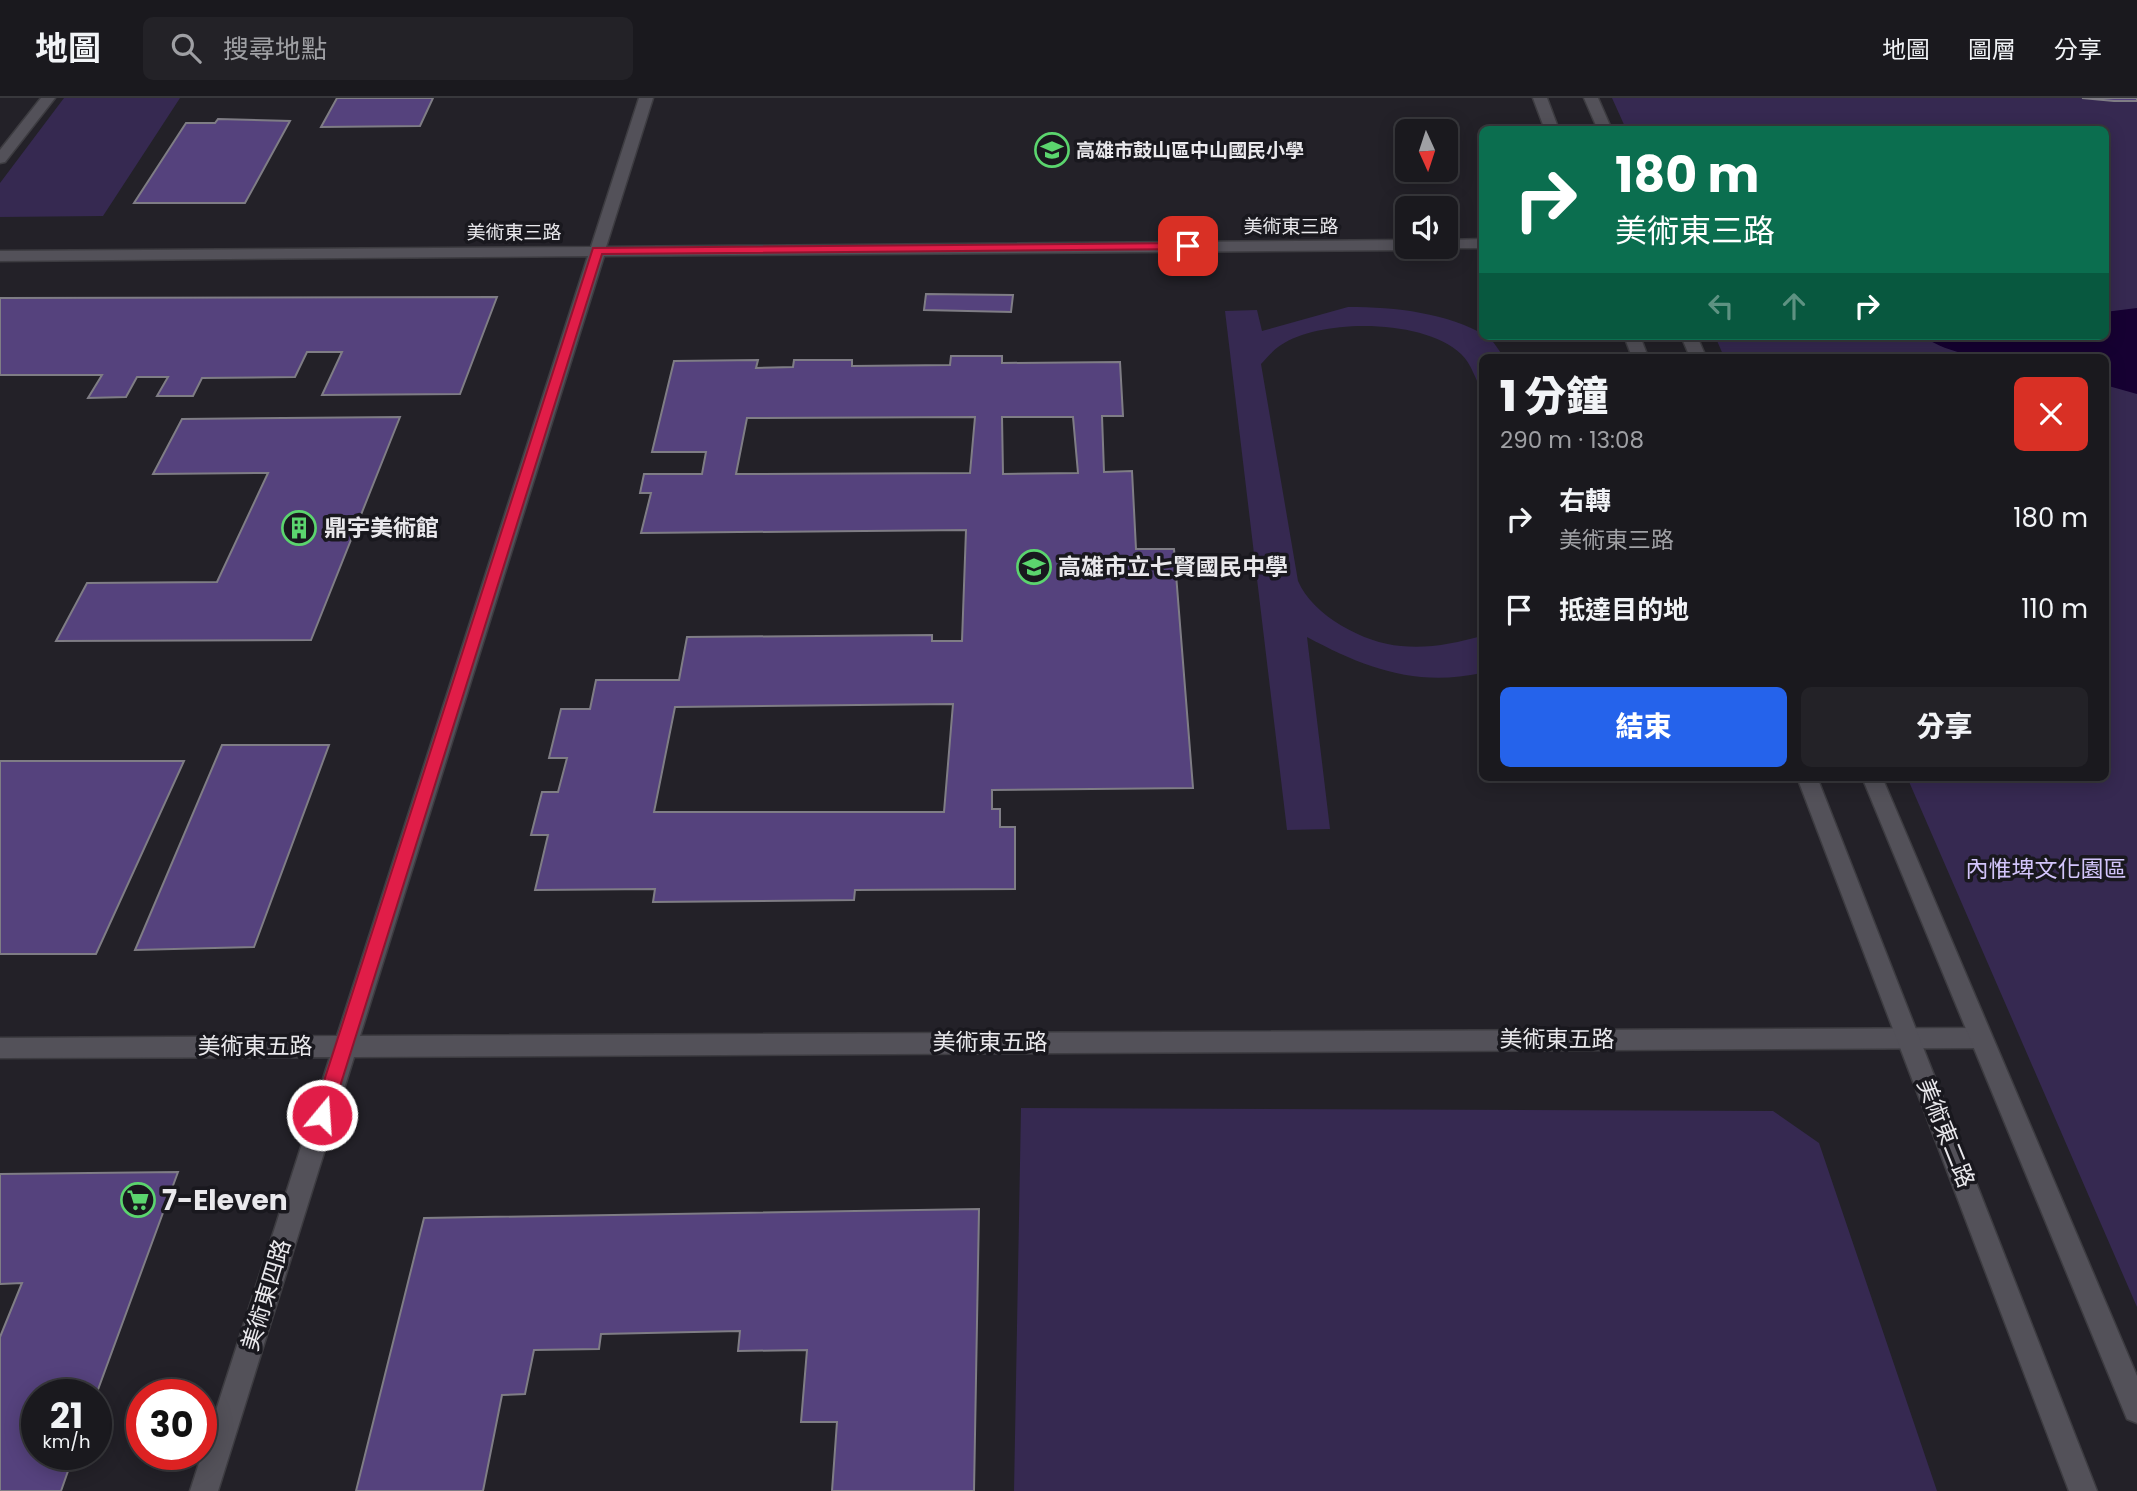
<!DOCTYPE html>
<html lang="zh-TW">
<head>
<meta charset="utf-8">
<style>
  body { margin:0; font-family:Poppins,"Noto Sans TC",sans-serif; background:#232227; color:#f1f3f6; height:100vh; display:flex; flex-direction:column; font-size:26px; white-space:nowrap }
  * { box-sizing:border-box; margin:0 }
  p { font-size:23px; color:#9fa0a4 }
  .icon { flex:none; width:38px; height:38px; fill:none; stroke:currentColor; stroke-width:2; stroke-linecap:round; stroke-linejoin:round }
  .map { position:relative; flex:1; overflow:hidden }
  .details { position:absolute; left:1479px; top:256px; width:630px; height:427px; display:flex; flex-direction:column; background:#1a191e; border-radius:10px; box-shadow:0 4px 18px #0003,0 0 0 2px #38383c }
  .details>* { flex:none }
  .banner { position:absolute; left:1479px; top:28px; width:630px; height:214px; border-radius:10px; box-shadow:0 4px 18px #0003,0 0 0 2px #38383c; background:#0b6e4f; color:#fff; overflow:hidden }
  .needle { width:46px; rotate:177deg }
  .tools { position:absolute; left:1395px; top:21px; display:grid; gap:14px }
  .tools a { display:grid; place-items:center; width:63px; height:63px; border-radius:10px; background:#1a191e; box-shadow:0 4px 18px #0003,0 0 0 2px #38383c; font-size:35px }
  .speed { position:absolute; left:21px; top:1281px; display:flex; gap:14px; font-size:35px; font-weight:700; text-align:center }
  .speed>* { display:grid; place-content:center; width:91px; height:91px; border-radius:50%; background:#1a191e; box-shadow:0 4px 18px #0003,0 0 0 2px #38383c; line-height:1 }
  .speed small { font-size:18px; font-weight:400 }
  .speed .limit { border:10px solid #d22; background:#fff; color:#111 }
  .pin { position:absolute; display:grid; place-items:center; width:60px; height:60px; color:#fff; margin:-30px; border-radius:14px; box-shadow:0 4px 10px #0006 }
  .me { position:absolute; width:77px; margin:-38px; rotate:18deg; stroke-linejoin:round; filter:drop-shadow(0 0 5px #0008) }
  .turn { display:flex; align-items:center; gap:24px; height:147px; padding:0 21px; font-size:32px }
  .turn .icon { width:91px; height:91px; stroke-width:2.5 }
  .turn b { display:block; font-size:49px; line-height:60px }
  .lanes { display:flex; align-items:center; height:66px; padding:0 21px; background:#0003; justify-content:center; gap:35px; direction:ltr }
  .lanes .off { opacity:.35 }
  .round { display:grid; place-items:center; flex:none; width:74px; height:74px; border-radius:10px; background:#232227 }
  .headline { display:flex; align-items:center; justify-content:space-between; height:119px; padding:0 21px }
  h1 { font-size:42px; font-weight:800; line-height:52px }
  .primary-button { display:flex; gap:14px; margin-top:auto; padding:14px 21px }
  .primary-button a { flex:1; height:80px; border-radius:10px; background:#2563eb; color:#fff; font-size:28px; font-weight:800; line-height:80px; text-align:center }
  .primary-button a+a { background:#232227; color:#f1f3f6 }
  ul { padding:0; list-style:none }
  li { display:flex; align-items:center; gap:21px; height:91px; padding:0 21px }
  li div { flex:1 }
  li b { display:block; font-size:26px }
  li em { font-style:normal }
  header { display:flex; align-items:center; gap:42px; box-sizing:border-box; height:98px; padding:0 35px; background:#1a191e; border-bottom:2px solid #38383c }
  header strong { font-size:33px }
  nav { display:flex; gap:38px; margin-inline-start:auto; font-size:24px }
  .search { width:490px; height:63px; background:#232227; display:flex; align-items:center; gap:18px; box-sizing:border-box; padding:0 24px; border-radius:10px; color:#9fa0a4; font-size:26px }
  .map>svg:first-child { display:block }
</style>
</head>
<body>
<header>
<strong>地圖</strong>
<div class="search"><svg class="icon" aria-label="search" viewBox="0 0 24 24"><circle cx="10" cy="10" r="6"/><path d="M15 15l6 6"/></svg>搜尋地點</div>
<nav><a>地圖</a><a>圖層</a><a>分享</a></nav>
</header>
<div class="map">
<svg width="2137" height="1393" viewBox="0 0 2137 1393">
  <rect width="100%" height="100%" fill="#232128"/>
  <!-- green -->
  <path fill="#362951" d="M 64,0 L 180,0 L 103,118 L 0,119 L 0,85 Z
    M 1612,0 L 2137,0 L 2137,1209 L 1907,679 L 2105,679 L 2105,259 L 1724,259 L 1715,238 L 2105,238 L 2105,32 L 1626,31 Z
    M 1348,209 C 1397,209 1447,215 1487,238 C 1493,242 1499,253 1504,259 L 1482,259 L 1482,294 C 1476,282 1471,265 1461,256 C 1424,221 1322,220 1281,247 C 1273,252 1267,260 1261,266 L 1298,483 C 1313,518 1364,545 1401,548 C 1428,551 1456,545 1482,538 L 1482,575 C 1415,589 1365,570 1307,539 L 1330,731 L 1287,732 L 1225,213 L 1257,212 L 1262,233 Z
    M 1021,1010 L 1773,1013 L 1819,1045 L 1937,1393 L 1014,1393 Z"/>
  <!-- water -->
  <path fill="#160032" d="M 2137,210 L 2137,296 L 2105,287 L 2105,259 C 2051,259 1968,271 1923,238 L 2105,238 L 2105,214 Z"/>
  <!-- building -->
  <path fill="#55427d" stroke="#7f7d85" stroke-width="2" fill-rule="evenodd" d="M 337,0 L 433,0 L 420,28 L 321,29 Z
    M 2082,0 L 2137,0 L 2137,3 L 2114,3 Z
    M 218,21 L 290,23 L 245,105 L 134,105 L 186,25 L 215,25 Z
    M 926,196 L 1013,197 L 1011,214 L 924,212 Z
    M 497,199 L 460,296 L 322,297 L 342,254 L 307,254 L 295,279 L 202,280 L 193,298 L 157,298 L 168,279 L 137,279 L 126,299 L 88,300 L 102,277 L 0,277 L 0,200 Z
    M 951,258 L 1002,258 L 1002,265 L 1120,264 L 1123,318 L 1102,318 L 1104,374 L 1132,373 L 1136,451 L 1174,451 L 1193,690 L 992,692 L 992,711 L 1000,711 L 1000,729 L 1015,729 L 1015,791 L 855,792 L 854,802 L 653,804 L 655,791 L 535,792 L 548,737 L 531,737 L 542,694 L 558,694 L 567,660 L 549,660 L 561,611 L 590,611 L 596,582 L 679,582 L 687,539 L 932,537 L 932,543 L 962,543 L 966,432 L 641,435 L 651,395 L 640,395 L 644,376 L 702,376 L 706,354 L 652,354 L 674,263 L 758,262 L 756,270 L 793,269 L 794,262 L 852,262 L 852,268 L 950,267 ZM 975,319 L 970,375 L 736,376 L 747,320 ZM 1002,319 L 1073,319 L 1078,375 L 1003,376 ZM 953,606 L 944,714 L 654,714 L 675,609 Z
    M 400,319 L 311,542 L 56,543 L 87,485 L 217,484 L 268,375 L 153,376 L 182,321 Z
    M 222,647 L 329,647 L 254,849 L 135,852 Z
    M 0,663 L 184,663 L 96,856 L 0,856 Z
    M 178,1074 L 96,1297 L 37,1297 L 37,1356 L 74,1356 L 61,1393 L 0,1393 L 0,1239 L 22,1185 L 0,1186 L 0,1076 Z
    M 979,1111 L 974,1393 L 832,1393 L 837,1324 L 801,1324 L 807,1252 L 738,1253 L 740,1233 L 601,1236 L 599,1251 L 534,1252 L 525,1296 L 502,1297 L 483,1393 L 356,1393 L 424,1120 Z"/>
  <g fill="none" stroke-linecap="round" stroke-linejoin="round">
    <!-- minor casing -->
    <g stroke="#3d3c41" stroke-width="3">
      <path id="minor" d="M 41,0 L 55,0 L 5,64 L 0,65 L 0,52 Z
        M 639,0 L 653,0 L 606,149 L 1407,142 L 1407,149 L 1413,149 L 1407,152 L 604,158 L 360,938 L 1980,930 L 1988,933 L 1992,940 L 1988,947 L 1980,950 L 354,959 L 218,1393 L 190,1393 L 330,959 L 0,960 L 0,940 L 337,938 L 588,158 L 0,163 L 0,153 L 591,149 Z
        M 1446,142 L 1482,141 L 1482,150 L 1441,150 L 1446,149 Z"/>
    </g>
    <!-- tertiary casing -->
    <g stroke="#3d3c41" stroke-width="3">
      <path id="tertiary" d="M 1533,0 L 1547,0 L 1559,32 L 1545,32 Z
        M 1584,0 L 1598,0 L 1612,32 L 1598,32 Z
        M 1624,238 L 1640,238 L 1648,259 L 1632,259 Z
        M 1681,238 L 1697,238 L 1706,259 L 1690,259 Z
        M 1797,679 L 1817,679 L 2097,1393 L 2069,1393 Z
        M 1862,679 L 1882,679 L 2137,1278 L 2137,1325 L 2127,1321 Z"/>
    </g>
    <!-- minor -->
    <use href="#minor" fill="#535159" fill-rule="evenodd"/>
    <!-- tertiary -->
    <use href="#tertiary" fill="#535159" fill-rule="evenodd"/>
  </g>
  <!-- route -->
  <path fill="#e11d48" stroke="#92132f" stroke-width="2" d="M 1188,145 L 1194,148 L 1192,151 L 602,156 L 331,1017 L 329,1023 L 322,1026 L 316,1023 L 313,1017 L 593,150 Z"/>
  <!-- icons -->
  <defs>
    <g id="school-ring" transform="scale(1.75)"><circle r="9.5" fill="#19181e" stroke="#5bd56e" stroke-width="1.5"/><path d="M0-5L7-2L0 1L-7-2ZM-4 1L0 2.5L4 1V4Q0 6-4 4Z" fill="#5bd56e"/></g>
    <g id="building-ring" transform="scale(1.75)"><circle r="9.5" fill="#19181e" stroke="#5bd56e" stroke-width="1.5"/><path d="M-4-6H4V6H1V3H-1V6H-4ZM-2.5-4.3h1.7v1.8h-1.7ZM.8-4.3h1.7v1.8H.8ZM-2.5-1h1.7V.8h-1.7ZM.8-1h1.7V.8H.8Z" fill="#5bd56e"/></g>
    <g id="supermarket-ring" transform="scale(1.75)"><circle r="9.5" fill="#19181e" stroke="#5bd56e" stroke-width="1.5"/><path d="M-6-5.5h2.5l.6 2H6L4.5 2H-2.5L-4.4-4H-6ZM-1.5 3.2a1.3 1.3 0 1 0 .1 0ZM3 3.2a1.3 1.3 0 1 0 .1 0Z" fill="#5bd56e"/></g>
  </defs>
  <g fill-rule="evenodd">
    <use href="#school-ring" x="1052" y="52"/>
    <use href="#building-ring" x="299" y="430"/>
    <use href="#school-ring" x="1034" y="469"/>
    <use href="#supermarket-ring" x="138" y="1102"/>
  </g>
  <g text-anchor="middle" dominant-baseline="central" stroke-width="7" stroke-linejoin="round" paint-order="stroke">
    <!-- far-poi labels -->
    <g font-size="19" font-weight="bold" fill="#e9e8ec" stroke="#19181e" text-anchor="start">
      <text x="1076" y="52">高雄市鼓山區中山國民小學</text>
    </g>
    <!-- far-street labels -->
    <g font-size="19" fill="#e9e8ec" stroke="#19181e">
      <text x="1291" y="128">美術東三路</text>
      <text x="514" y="134">美術東三路</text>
    </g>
    <!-- poi labels -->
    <g font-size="23" font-weight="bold" fill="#e9e8ec" stroke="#19181e" text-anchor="start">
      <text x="324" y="430">鼎宇美術館</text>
      <text x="1058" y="469">高雄市立七賢國民中學</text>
    </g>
    <!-- park labels -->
    <g font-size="23" fill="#d3c5fb" stroke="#19181e">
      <text x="2046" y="771">內惟埤文化園區</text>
    </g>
    <!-- street labels -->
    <g font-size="23" fill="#e9e8ec" stroke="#19181e">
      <text x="1557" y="941">美術東五路</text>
      <text x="990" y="944">美術東五路</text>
      <text x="255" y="948">美術東五路</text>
      <text transform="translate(1946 1035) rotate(68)">美術東二路</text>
      <text transform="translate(266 1197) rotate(-73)">美術東四路</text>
    </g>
    <!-- near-poi labels -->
    <g font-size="28" font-weight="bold" fill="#e9e8ec" stroke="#19181e" text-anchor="start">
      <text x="162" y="1102">7-Eleven</text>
    </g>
  </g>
</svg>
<div class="tools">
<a><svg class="needle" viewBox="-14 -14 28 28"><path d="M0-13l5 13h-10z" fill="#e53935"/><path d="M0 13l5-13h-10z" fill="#9fa0a4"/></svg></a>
<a><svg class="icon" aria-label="sound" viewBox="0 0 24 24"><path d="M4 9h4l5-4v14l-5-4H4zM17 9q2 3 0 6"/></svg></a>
</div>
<div class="speed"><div>21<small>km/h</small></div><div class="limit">30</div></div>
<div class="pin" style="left:1188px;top:148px;background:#d93025"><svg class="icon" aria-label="arrive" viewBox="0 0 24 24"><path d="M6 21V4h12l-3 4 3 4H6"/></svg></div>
<svg class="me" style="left:322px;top:1017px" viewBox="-20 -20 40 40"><circle r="17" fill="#e11d48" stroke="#fff" stroke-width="3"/><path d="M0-11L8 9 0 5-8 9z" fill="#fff"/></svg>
<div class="banner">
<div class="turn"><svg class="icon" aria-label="right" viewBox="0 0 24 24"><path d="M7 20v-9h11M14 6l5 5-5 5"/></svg><div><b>180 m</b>美術東三路</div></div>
<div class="lanes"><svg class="icon off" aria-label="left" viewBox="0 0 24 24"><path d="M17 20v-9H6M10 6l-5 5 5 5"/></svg><svg class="icon off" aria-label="ahead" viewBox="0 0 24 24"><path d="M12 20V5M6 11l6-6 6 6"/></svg><svg class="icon" aria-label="right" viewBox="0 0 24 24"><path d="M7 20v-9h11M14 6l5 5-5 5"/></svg></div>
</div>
<section class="details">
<div class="headline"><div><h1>1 分鐘</h1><p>290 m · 13:08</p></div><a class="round" style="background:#d93025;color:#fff"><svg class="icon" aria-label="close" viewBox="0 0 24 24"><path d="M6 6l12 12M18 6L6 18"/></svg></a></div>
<ul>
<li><svg class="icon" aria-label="right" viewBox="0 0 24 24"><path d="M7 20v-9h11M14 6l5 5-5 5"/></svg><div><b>右轉</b><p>美術東三路</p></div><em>180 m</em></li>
<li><svg class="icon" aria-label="arrive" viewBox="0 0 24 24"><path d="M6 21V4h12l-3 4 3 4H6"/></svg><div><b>抵達目的地</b></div><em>110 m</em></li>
</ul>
<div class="primary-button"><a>結束</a><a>分享</a></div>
</section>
</div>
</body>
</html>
